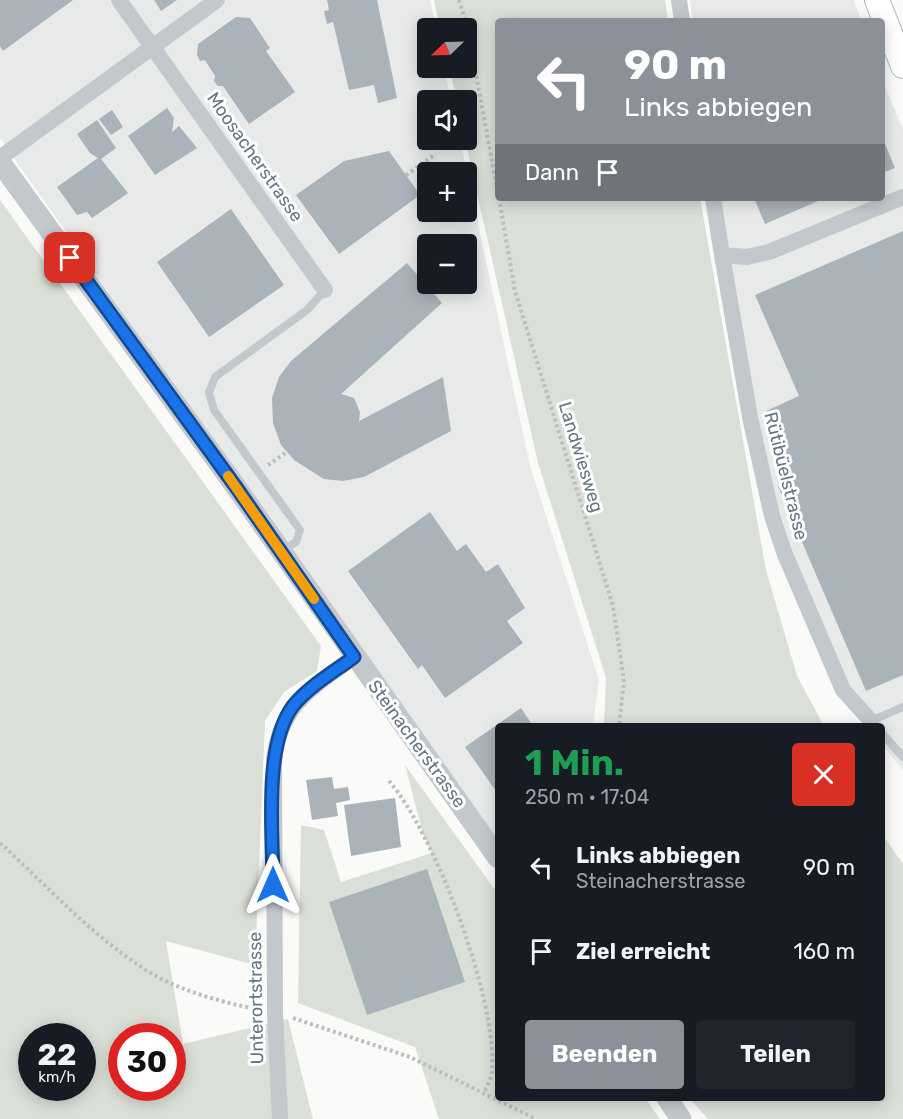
<!DOCTYPE html>
<html lang="de">
<head>
<meta charset="utf-8">
<style>
  body { margin:0; font-family:Rubik,sans-serif; background:#20242c; color:#f1f3f6; height:100vh; display:flex; flex-direction:column; font-size:22px; white-space:nowrap }
  * { box-sizing:border-box; margin:0 }
  p { font-size:20px; color:#9ea1a6 }
  .icon { flex:none; width:33px; height:33px; fill:none; stroke:currentColor; stroke-width:2; stroke-linecap:round; stroke-linejoin:round }
  .map { position:relative; flex:1; overflow:hidden }
  .side { position:absolute; left:495px; top:723px; width:390px; height:378px; display:flex; flex-direction:column; background:#171b24; border-radius:6px; box-shadow:0 3px 15px #0003 }
  .side>* { flex:none }
  .hud { position:absolute; left:495px; top:18px; width:390px; height:183px; border-radius:6px; box-shadow:0 3px 15px #0003; background:#8c9099; color:#fff; overflow:hidden }
  .needle { width:39px; rotate:247deg }
  .tools { position:absolute; left:417px; top:18px; display:grid; gap:12px }
  .tools a { display:grid; place-items:center; width:60px; height:60px; border-radius:6px; background:#171b24; box-shadow:0 3px 15px #0003; font-size:30px }
  .speed { position:absolute; left:18px; top:1023px; display:flex; gap:12px; font-size:30px; font-weight:700; text-align:center }
  .speed>* { display:grid; place-content:center; width:78px; height:78px; border-radius:50%; background:#171b24; box-shadow:0 3px 15px #0003; line-height:1 }
  .speed small { font-size:15px; font-weight:400 }
  .speed .limit { border:9px solid #d22; background:#fff; color:#111 }
  .pin { position:absolute; display:grid; place-items:center; width:51px; height:51px; color:#fff; margin:-26px; border-radius:12px; box-shadow:0 3px 9px #0006 }
  .me { position:absolute; width:66px; margin:-33px; rotate:0deg; stroke-linejoin:round; filter:drop-shadow(0 0 4px #0008) }
  .turn { display:flex; align-items:center; gap:21px; height:126px; padding:0 30px; font-size:27px }
  .turn .icon { width:78px; height:78px; stroke-width:2.5 }
  .turn b { display:block; font-size:42px; line-height:51px }
  .then { display:flex; align-items:center; height:57px; padding:0 30px; background:#0003; gap:12px; font-size:22px }
  .round { display:grid; place-items:center; flex:none; width:63px; height:63px; border-radius:6px; background:#20242c }
  .headline { display:flex; align-items:center; justify-content:space-between; height:102px; padding:0 30px }
  h1 { font-size:36px; font-weight:700; line-height:45px; color:#1e9e55 }
  .button { display:flex; gap:12px; margin-top:auto; padding:12px 30px }
  .button a { flex:1; height:69px; border-radius:6px; background:#8c9099; color:#fff; font-size:24px; font-weight:700; line-height:69px; text-align:center }
  .button a+a { background:#20242c; color:#f1f3f6 }
  ul { padding:0; list-style:none }
  li { display:flex; align-items:center; gap:18px; height:84px; padding:0 30px }
  li div { flex:1 }
  li b { display:block; font-size:22px }
  li em { font-style:normal }
  .map>svg:first-child { display:block }
</style>
</head>
<body>
<div class="map">
<svg width="903" height="1119" viewBox="0 0 903 1119">
  <rect width="100%" height="100%" fill="#fafaf8"/>
  <!-- built -->
  <path fill="#e8e9e9" fill-rule="evenodd" d="M 0,0 L 430,0 L 436,28 L 428,28 L 428,68 L 444,68 L 451,100 L 428,100 L 428,140 L 460,140 L 530,466 L 599,680 L 593,726 L 498,726 L 498,847 L 0,138 ZM 428,172 L 466,172 L 466,212 L 428,212 ZM 428,244 L 466,244 L 466,284 L 428,284 Z
    M 690,0 L 854,0 L 861,21 L 693,21 Z
    M 882,79 L 903,129 L 903,770 L 882,745 L 882,726 L 866,726 L 780,526 L 728,265 L 719,198 L 882,198 Z"/>
  <!-- green -->
  <path fill="#dadfd7" fill-rule="evenodd" d="M 434,0 L 665,0 L 668,21 L 498,21 L 498,198 L 700,198 L 766,570 L 797,676 L 824,726 L 604,726 L 606,678 L 538,463 L 465,140 L 466,100 L 457,100 L 449,68 L 466,68 L 466,28 L 440,28 Z
    M 0,200 L 321,646 L 317,671 L 284,692 L 265,721 L 255,965 L 166,941 L 183,1044 L 288,1019 L 313,1119 L 0,1119 ZM 32,1036 L 82,1036 L 82,1088 L 32,1088 ZM 122,1036 L 172,1036 L 172,1088 L 122,1088 Z
    M 405,765 L 498,894 L 498,1098 L 645,1098 L 660,1119 L 439,1119 L 415,1047 L 298,1003 L 301,825 L 324,830 L 341,882 L 432,853 L 423,834 Z
    M 882,834 L 903,864 L 903,1119 L 708,1119 L 689,1098 L 882,1098 Z"/>
  <!-- building -->
  <path fill="#aab3b9" d="M 0,0 L 73,0 L 3,51 L 0,46 Z
    M 154,0 L 177,0 L 161,11 Z
    M 327,0 L 377,0 L 397,98 L 378,103 L 374,85 L 349,90 L 333,22 L 327,24 L 324,11 L 329,10 Z
    M 236,17 L 250,18 L 270,48 L 266,51 L 295,92 L 249,124 L 223,86 L 218,86 L 214,81 L 215,76 L 205,60 L 200,61 L 197,55 L 198,44 Z
    M 167,108 L 174,118 L 172,132 L 179,126 L 197,148 L 155,175 L 128,136 Z
    M 112,110 L 123,127 L 111,135 L 99,119 Z
    M 97,120 L 116,148 L 101,159 L 128,193 L 92,218 L 87,212 L 77,215 L 57,187 L 98,158 L 90,153 L 77,134 Z
    M 882,137 L 895,168 L 882,173 Z
    M 389,151 L 420,195 L 339,254 L 296,195 L 344,161 Z
    M 754,198 L 825,198 L 765,224 Z
    M 231,209 L 284,285 L 209,337 L 157,262 Z
    M 903,231 L 903,675 L 866,691 L 778,486 L 795,479 L 766,411 L 799,396 L 755,295 Z
    M 407,263 L 442,303 L 341,394 L 354,398 L 360,412 L 359,421 L 443,377 L 451,431 L 364,477 L 343,481 L 324,479 L 294,460 L 281,445 L 273,423 L 272,398 L 279,377 L 291,361 Z
    M 430,512 L 457,551 L 466,544 L 486,572 L 498,564 L 525,608 L 507,621 L 523,643 L 445,698 L 422,665 L 418,669 L 348,571 Z
    M 521,708 L 533,726 L 498,726 L 498,794 L 465,747 Z
    M 332,777 L 334,789 L 348,787 L 350,800 L 336,803 L 338,816 L 312,820 L 306,780 Z
    M 395,798 L 401,847 L 351,856 L 344,805 Z
    M 427,869 L 465,982 L 367,1015 L 329,902 Z"/>
  <g fill="none" stroke-linecap="round" stroke-linejoin="round">
    <!-- secondary casing -->
    <g stroke="#b3babf" stroke-width="26">
      <path id="secondary" d="M 877,0 L 903,66"/>
    </g>
    <!-- path -->
    <path stroke="#bbbfc2" stroke-width="4" stroke-dasharray="3 3" stroke-linecap="butt" d="M 459,0 L 467,25 L 498,194
      M 406,175 L 433,156
      M 499,198 L 515,291 L 613,606 L 624,681 L 619,726
      M 268,465 L 287,452
      M 389,781 C 435,834 498,1001 492,1072 C 491,1079 487,1086 484,1093
      M 0,843 C 49,888 97,941 154,975 C 186,993 224,1002 259,1010
      M 293,1018 L 410,1057 L 536,1119"/>
    <!-- service -->
    <path stroke="#c3c8cc" stroke-width="8" d="M 281,551 L 296,542 L 300,530 L 214,410 L 209,393 L 215,377 L 307,310 L 325,290
      M 873,723 L 871,721 L 903,707
      M 882,733 L 903,757"/>
    <!-- minor -->
    <path stroke="#c3c8cc" stroke-width="16" d="M 119,0 L 325,290
      M 679,0 L 682,21
      M 0,158 L 217,0
      M 713,198 L 722,255 L 747,257 L 769,252 L 903,197
      M 722,255 L 750,417 L 772,516 L 784,552 L 843,690 L 871,721
      M 280,1119 L 275,1014 L 274,759 C 281,704 313,687 354,657"/>
    <!-- tertiary -->
    <path stroke="#c3c8cc" stroke-width="21" d="M 0,162 L 236,487 L 498,858
      M 667,1098 L 681,1119"/>
    <!-- secondary -->
    <use href="#secondary" stroke="#fff" stroke-width="24"/>
  </g>
  <g fill="none" stroke-linecap="round" stroke-linejoin="round">
    <!-- route casing -->
    <g stroke="#114b97" stroke-width="15">
      <path id="route" d="M 70,258 L 236,487 L 354,657 C 334,672 309,686 293,706 C 263,746 273,835 273,885"/>
    </g>
    <!-- route -->
    <use href="#route" stroke="#1a73e8" stroke-width="10"/>
    <!-- slow -->
    <path stroke="#f59e0b" stroke-width="10" d="M 228,476 L 314,599"/>
  </g>
  <g text-anchor="middle" dominant-baseline="central" stroke-width="6" stroke-linejoin="round" paint-order="stroke">
    <!-- street labels -->
    <g font-size="18" fill="#657683" stroke="#fff">
      <text transform="translate(255 157) rotate(55)">Moosacherstrasse</text>
      <text transform="translate(581 457) rotate(73)">Landwiesweg</text>
      <text transform="translate(786 476) rotate(76)">Rütibüelstrasse</text>
      <text transform="translate(417 744) rotate(54)">Steinacherstrasse</text>
      <text transform="translate(256 998) rotate(-91)">Unterortstrasse</text>
    </g>
  </g>
</svg>
<div class="tools">
<a><svg class="needle" viewBox="-14 -14 28 28"><path d="M0-13l5 13h-10z" fill="#e53935"/><path d="M0 13l5-13h-10z" fill="#9ea1a6"/></svg></a>
<a><svg class="icon" aria-label="sound" viewBox="0 0 24 24"><path d="M4 9h4l5-4v14l-5-4H4zM17 9q2 3 0 6"/></svg></a>
<a>+</a>
<a>−</a>
</div>
<div class="speed"><div>22<small>km/h</small></div><div class="limit">30</div></div>
<div class="pin" style="left:70px;top:258px;background:#d93025"><svg class="icon" aria-label="arrive" viewBox="0 0 24 24"><path d="M6 21V4h12l-3 4 3 4H6"/></svg></div>
<svg class="me" style="left:273px;top:885px" viewBox="-20 -20 40 40"><path d="M0-17L14 15 0 8-14 15z" fill="#1a73e8" stroke="#fff" stroke-width="4"/></svg>
<div class="hud">
<div class="turn"><svg class="icon" aria-label="left" viewBox="0 0 24 24"><path d="M17 20v-9H6M10 6l-5 5 5 5"/></svg><div><b>90 m</b>Links abbiegen</div></div>
<div class="then">Dann<svg class="icon" aria-label="arrive" viewBox="0 0 24 24"><path d="M6 21V4h12l-3 4 3 4H6"/></svg></div>
</div>
<section class="side">
<div class="headline"><div><h1>1 Min.</h1><p>250 m · 17:04</p></div><a class="round" style="background:#d93025;color:#fff"><svg class="icon" aria-label="close" viewBox="0 0 24 24"><path d="M6 6l12 12M18 6L6 18"/></svg></a></div>
<ul>
<li><svg class="icon" aria-label="left" viewBox="0 0 24 24"><path d="M17 20v-9H6M10 6l-5 5 5 5"/></svg><div><b>Links abbiegen</b><p>Steinacherstrasse</p></div><em>90 m</em></li>
<li><svg class="icon" aria-label="arrive" viewBox="0 0 24 24"><path d="M6 21V4h12l-3 4 3 4H6"/></svg><div><b>Ziel erreicht</b></div><em>160 m</em></li>
</ul>
<div class="button"><a>Beenden</a><a>Teilen</a></div>
</section>
</div>
</body>
</html>
